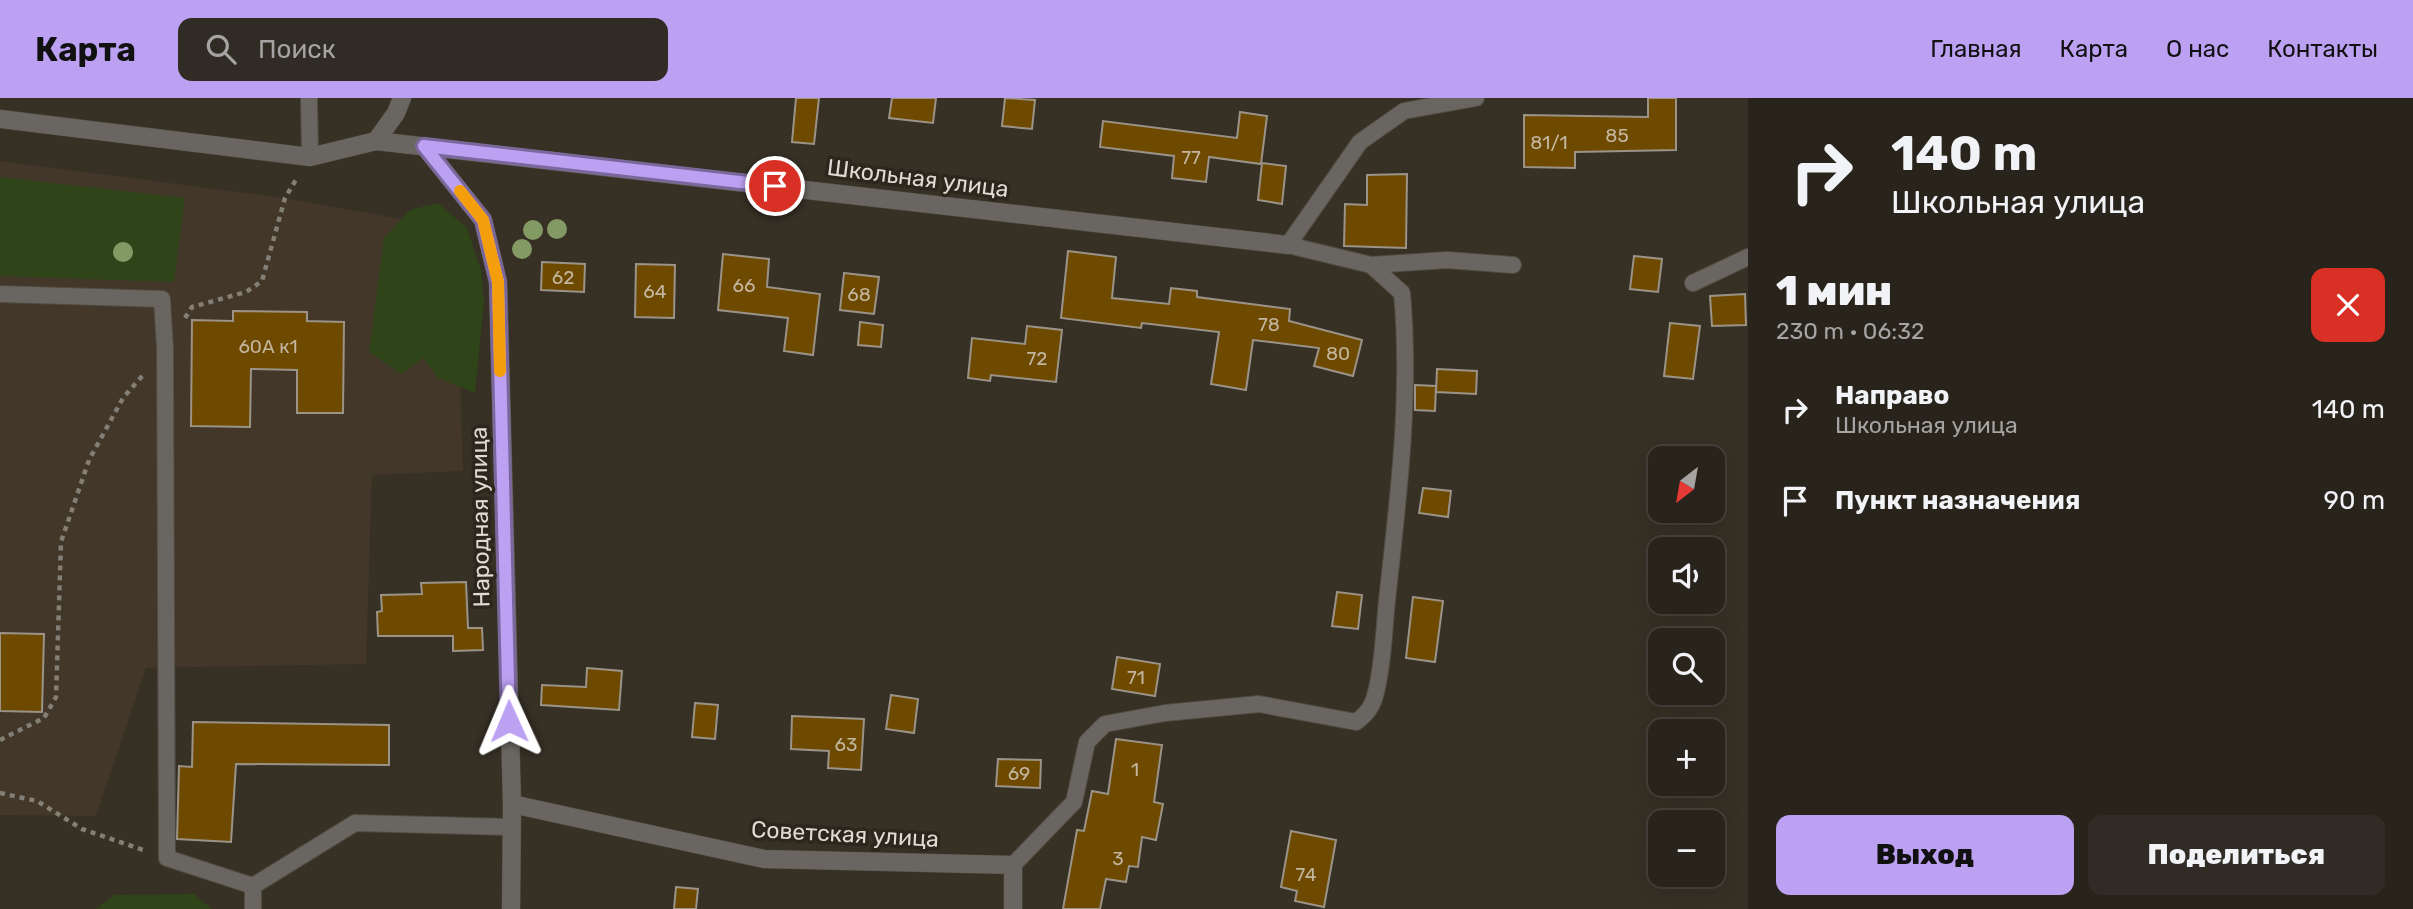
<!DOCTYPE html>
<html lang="ru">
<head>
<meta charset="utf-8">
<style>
  body { margin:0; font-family:Rubik,sans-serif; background:#302c25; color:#f1f3f6; height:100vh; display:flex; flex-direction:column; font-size:26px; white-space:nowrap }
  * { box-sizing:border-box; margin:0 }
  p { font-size:23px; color:#a5a4a3 }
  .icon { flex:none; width:38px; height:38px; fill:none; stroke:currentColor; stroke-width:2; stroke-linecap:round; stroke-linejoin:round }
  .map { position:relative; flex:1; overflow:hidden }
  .drawer { display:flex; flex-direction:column; background:#28241c; width:665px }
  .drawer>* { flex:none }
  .top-card { background:#28241c; color:#f1f3f6; overflow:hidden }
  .needle { width:46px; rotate:211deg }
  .controls { position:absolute; left:1648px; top:348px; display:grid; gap:14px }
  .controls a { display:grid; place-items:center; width:77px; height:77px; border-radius:14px; background:#28241c; box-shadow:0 7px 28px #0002,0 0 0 2px #44413b; font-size:35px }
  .pin { position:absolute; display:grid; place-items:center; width:60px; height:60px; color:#fff; margin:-30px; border:4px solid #fff; border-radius:50%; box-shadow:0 2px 7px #0007 }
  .me { position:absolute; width:77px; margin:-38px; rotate:359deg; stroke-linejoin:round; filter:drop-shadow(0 0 5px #0008) }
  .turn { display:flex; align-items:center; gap:24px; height:147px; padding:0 28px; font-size:32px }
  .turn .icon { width:91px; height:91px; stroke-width:2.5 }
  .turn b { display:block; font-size:49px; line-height:60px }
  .round { display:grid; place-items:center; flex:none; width:74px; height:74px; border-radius:14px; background:#302c25 }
  .summary { display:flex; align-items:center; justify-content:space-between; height:119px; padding:0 28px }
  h1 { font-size:42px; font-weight:800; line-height:52px }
  .button { display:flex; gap:14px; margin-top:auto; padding:14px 28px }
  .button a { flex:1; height:80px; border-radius:14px; background:#bca0f2; color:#111; font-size:28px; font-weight:800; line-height:80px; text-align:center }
  .button a+a { background:#302c25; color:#f1f3f6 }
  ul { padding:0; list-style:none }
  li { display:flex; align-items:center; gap:21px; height:91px; padding:0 28px }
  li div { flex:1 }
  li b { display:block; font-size:26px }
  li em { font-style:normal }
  header { display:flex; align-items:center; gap:42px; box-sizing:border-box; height:98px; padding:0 35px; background:#bca0f2; color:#111 }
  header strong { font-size:33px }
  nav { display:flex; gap:38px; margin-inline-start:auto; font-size:24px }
  .search { width:490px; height:63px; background:#302c25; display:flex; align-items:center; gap:18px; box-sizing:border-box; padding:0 24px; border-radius:14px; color:#a5a4a3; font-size:26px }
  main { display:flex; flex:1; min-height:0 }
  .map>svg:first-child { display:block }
</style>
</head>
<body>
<header>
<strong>Карта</strong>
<div class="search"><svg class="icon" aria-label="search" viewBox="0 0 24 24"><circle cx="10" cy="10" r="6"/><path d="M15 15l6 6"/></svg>Поиск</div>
<nav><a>Главная</a><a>Карта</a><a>О нас</a><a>Контакты</a></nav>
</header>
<main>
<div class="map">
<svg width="1748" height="811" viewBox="0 0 1748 811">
  <rect width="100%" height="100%" fill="#363025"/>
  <!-- built -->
  <path fill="#423728" d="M 0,63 L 285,100 L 456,131 L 463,373 L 372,377 L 366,566 L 146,570 L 96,718 L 0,717 Z"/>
  <!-- green -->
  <path fill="#2f4519" d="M 0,79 L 185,100 L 174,184 L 0,178 Z
    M 438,105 L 467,130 L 481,172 L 484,203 L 475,295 L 438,280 L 423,260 L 401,276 L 369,254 L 384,140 L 410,112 Z
    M 194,796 L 212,811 L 96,811 L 114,797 Z"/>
  <!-- building -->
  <path fill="#6e4a00" stroke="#9b9387" stroke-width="2" d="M 796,0 L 819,0 L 814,46 L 792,44 Z
    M 892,0 L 936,0 L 933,25 L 889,20 Z
    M 1005,0 L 1035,2 L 1032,31 L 1002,28 Z
    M 1648,0 L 1676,0 L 1676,52 L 1575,54 L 1575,70 L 1524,69 L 1524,17 L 1648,19 Z
    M 1240,14 L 1267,18 L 1261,66 L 1209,59 L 1206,84 L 1172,80 L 1174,58 L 1100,49 L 1103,23 L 1237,40 Z
    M 1262,65 L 1286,68 L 1282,106 L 1258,102 Z
    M 1407,76 L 1406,150 L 1344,148 L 1345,106 L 1367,107 L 1367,77 Z
    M 1068,153 L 1116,159 L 1112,200 L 1169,206 L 1171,190 L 1197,193 L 1197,199 L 1290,211 L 1289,223 L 1362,242 L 1353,278 L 1314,268 L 1319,250 L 1253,242 L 1246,292 L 1211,286 L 1219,234 L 1142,225 L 1141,230 L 1061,220 Z
    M 723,156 L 769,161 L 767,189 L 820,196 L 813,257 L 784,253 L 788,220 L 718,212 Z
    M 1634,158 L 1662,161 L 1658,194 L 1630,191 Z
    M 542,164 L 585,166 L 584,194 L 541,192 Z
    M 636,166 L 675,167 L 674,220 L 635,219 Z
    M 844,175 L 879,179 L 874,216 L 840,212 Z
    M 1745,196 L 1746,227 L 1712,228 L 1710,198 Z
    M 233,213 L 307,214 L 307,223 L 344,224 L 343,315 L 297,315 L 297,272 L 251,271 L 250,329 L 191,328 L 192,222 L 233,223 Z
    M 860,224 L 883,227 L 881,249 L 858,247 Z
    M 1670,225 L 1700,228 L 1693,281 L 1664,278 Z
    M 1027,228 L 1062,232 L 1056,284 L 991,277 L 990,283 L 968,280 L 972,240 L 1025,246 Z
    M 1437,271 L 1477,273 L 1476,296 L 1436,294 Z
    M 1415,287 L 1436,288 L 1435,313 L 1415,312 Z
    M 1423,390 L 1451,393 L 1448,419 L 1419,415 Z
    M 466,484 L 468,530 L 482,530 L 483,552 L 453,553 L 453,538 L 378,538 L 377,514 L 382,513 L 381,497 L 422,496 L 421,485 Z
    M 1337,494 L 1362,497 L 1358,531 L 1332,528 Z
    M 1413,499 L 1443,503 L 1435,564 L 1406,560 Z
    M 0,535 L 44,536 L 42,614 L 0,613 Z
    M 1117,559 L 1160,566 L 1155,598 L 1112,591 Z
    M 587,570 L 622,573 L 619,612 L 541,607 L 542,587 L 586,589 Z
    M 891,597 L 918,601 L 914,635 L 886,631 Z
    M 695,605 L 718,607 L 715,641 L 692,639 Z
    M 792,618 L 864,621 L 861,672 L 828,670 L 829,653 L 791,651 Z
    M 193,624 L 389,627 L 389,667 L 236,666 L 231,744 L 177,741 L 179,668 L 192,669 Z
    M 1116,641 L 1162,647 L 1154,704 L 1163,706 L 1156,742 L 1142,739 L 1138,769 L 1129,768 L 1126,784 L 1106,781 L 1100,811 L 1063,811 L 1077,732 L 1084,733 L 1092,693 L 1108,696 Z
    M 998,661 L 1041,662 L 1040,690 L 996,688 Z
    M 1291,733 L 1336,742 L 1324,809 L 1295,803 L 1297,793 L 1281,789 Z
    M 676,789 L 698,791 L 696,811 L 674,811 Z"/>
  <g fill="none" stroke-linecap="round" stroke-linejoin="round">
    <!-- service casing -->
    <g stroke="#514b41" stroke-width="18">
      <path id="service" d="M 309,0 L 310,59
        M 1476,0 L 1404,13 L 1360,44 L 1288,147 L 1371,167 L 1447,162 L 1513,167
        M 1693,185 L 1748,159
        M 0,196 L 162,201 L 165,250 L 167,760 L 253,788
        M 1013,767 L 1074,704 L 1087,644 L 1105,626 L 1165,615 L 1259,606 L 1356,624 C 1367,616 1373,608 1376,594 C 1384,563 1384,526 1388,493 C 1399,395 1411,294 1402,195 L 1371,167
        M 253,811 L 253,788 L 355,725 L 512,729"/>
    </g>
    <!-- minor casing -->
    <g stroke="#514b41" stroke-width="19">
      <path id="minor" d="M 0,21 L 310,59 L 376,43 L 1288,147
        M 376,43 L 396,15 L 402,0
        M 424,48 L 483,122 L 498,184 L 512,706 L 511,811
        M 512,706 L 764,761 L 1013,767 L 1013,811"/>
    </g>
    <!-- path -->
    <path stroke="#847f76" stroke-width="4.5" stroke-dasharray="5 5" stroke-linecap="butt" d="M 185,220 L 192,209 L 246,194 L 262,183 L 285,100 L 297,80
      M 0,642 L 44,620 L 56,599 L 61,444 L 89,362 L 123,300 L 143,277
      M 0,695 L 37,703 L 82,731 L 146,753"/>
    <!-- service -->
    <use href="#service" stroke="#696661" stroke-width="16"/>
    <!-- minor -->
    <use href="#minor" stroke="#696661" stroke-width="18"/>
  </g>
  <!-- trees -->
  <g fill="#849a65">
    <circle cx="557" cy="131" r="10"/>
    <circle cx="533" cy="132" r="10"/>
    <circle cx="522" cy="151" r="10"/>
    <circle cx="123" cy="154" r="10"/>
  </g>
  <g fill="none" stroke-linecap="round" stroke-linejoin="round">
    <!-- route casing -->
    <g stroke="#7a689d" stroke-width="18">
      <path id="route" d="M 509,623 L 498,184 L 483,122 L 424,48 L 775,88"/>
    </g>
    <!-- route -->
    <use href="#route" stroke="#bca0f2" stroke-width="12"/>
    <!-- slow -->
    <path stroke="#f59e0b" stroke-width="12" d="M 460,93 L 483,122 L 498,184 L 500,273"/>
  </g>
  <g text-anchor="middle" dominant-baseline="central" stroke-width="7" stroke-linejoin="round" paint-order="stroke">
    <!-- number labels -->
    <g font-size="19" fill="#c3b69f">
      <text x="1617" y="37">85</text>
      <text x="1549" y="44">81/1</text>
      <text x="1191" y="59">77</text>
      <text x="563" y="179">62</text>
      <text x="744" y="187">66</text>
      <text x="655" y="193">64</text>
      <text x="859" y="196">68</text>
      <text x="1269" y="226">78</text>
      <text x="268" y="248">60А к1</text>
      <text x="1338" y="255">80</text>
      <text x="1037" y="260">72</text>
      <text x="1136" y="579">71</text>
      <text x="846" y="646">63</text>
      <text x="1135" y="671">1</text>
      <text x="1019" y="675">69</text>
      <text x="1118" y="760">3</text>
      <text x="1306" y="776">74</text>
    </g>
    <!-- street labels -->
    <g font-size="23" fill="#dfdad4" stroke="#2c261c">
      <text transform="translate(918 80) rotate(7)">Школьная улица</text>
      <text transform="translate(480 419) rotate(-91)">Народная улица</text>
      <text transform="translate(845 736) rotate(3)">Советская улица</text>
    </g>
  </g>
</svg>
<div class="controls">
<a><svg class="needle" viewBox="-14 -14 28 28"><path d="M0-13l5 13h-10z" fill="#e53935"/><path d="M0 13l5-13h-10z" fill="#a5a4a3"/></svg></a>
<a><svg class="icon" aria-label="sound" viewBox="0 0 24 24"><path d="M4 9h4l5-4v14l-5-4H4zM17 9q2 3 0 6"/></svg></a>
<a><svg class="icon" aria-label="search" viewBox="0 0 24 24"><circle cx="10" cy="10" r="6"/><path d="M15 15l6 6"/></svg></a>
<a>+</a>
<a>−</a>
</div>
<div class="pin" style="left:775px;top:88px;background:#d93025"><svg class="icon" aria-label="arrive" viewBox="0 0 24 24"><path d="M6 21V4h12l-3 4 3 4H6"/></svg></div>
<svg class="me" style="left:509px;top:623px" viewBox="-20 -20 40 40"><path d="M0-17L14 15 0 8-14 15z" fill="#bca0f2" stroke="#fff" stroke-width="4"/></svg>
</div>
<section class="drawer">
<div class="top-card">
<div class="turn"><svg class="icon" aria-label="right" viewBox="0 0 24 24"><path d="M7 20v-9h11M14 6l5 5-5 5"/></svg><div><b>140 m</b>Школьная улица</div></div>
</div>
<div class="summary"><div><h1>1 мин</h1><p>230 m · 06:32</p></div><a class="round" style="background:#d93025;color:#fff"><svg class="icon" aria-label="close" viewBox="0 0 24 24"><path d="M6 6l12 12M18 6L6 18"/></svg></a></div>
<ul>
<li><svg class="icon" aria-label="right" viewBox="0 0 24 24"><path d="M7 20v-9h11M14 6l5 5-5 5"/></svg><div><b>Направо</b><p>Школьная улица</p></div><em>140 m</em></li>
<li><svg class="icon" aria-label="arrive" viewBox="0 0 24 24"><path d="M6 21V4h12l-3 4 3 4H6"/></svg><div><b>Пункт назначения</b></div><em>90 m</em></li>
</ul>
<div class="button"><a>Выход</a><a>Поделиться</a></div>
</section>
</main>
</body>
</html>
